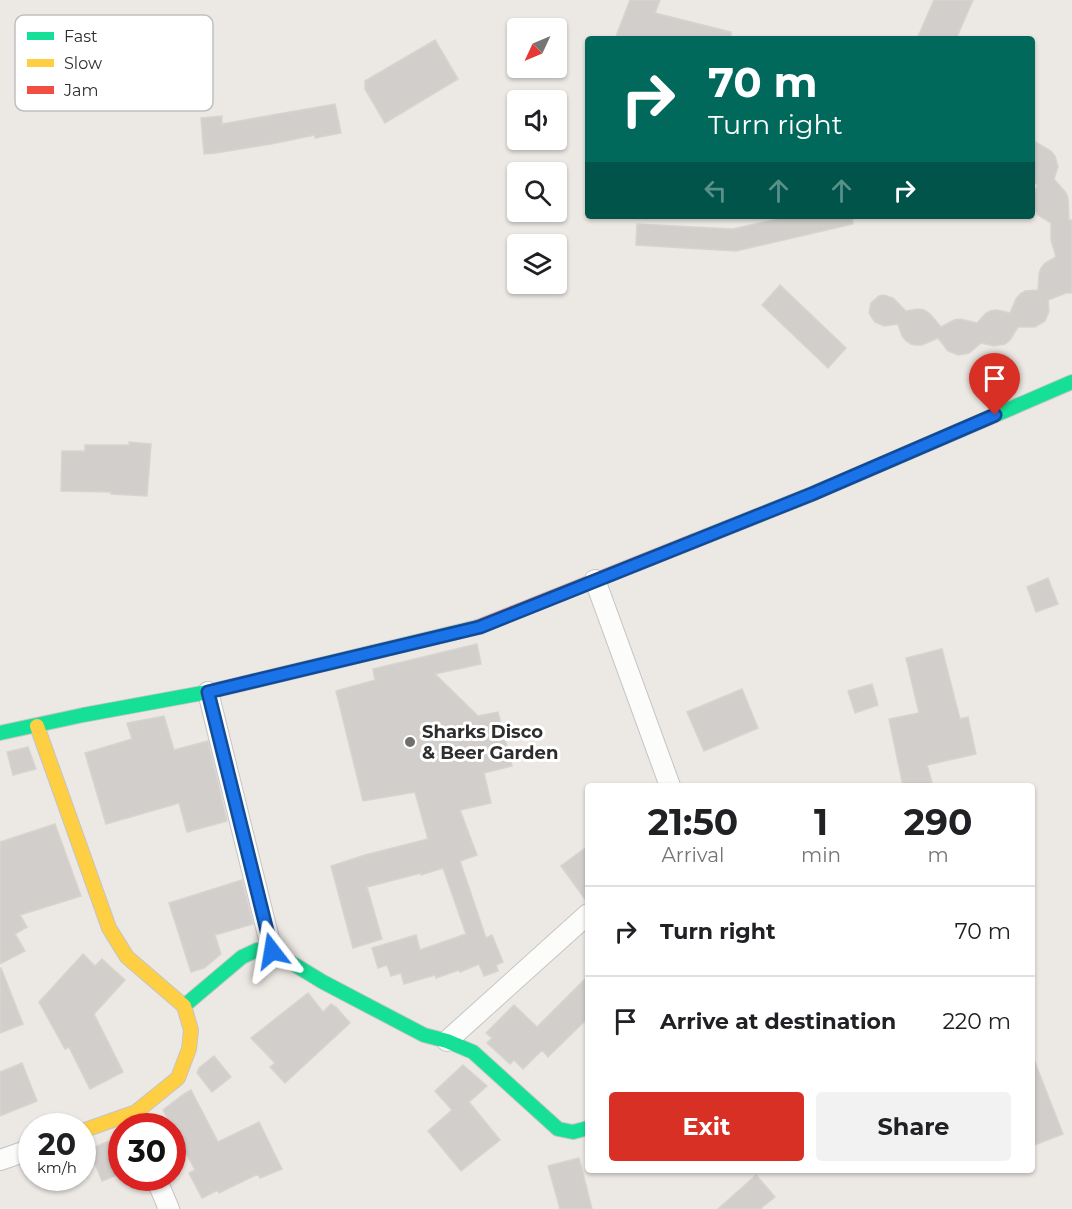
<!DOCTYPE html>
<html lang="en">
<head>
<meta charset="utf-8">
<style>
  body { margin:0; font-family:Montserrat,sans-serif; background:#f2f2f2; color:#202124; height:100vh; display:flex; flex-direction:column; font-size:22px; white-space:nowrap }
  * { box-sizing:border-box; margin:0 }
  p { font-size:20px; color:#757577 }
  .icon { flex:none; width:33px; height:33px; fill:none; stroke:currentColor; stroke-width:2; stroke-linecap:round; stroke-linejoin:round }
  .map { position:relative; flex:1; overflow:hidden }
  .side { position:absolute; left:585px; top:783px; width:450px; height:390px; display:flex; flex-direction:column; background:#fff; border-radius:6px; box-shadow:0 2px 4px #0004 }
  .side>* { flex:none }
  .banner { position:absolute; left:585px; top:36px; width:450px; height:183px; border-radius:6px; box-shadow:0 2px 4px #0004; background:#00695c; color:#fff; overflow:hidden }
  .needle { width:39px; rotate:226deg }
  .fabs { position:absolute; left:507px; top:18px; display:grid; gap:12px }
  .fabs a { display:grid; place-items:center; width:60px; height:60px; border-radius:6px; background:#fff; box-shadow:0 2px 4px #0004; font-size:30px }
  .speed { position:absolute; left:18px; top:1113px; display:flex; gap:12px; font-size:30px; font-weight:700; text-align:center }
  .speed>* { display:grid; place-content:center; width:78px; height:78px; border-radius:50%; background:#fff; box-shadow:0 2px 4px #0004; line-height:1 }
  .speed small { font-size:15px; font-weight:400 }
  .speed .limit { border:9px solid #d22; background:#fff; color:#111 }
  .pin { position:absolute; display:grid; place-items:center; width:51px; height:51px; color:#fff; margin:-62px -26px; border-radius:50% 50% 50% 0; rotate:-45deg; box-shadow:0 0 6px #0007 }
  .pin .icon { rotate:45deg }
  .me { position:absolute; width:66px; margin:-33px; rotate:346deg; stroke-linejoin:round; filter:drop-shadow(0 0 4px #0008) }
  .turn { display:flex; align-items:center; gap:21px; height:126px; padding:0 24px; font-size:27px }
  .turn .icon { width:78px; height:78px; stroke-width:2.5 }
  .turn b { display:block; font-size:42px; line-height:51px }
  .lanes { display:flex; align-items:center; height:57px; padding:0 24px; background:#0003; justify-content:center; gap:30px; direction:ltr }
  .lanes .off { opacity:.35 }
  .eta { display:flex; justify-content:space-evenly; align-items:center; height:102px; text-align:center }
  .eta b { font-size:36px; font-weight:700; line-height:42px }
  .button { display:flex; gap:12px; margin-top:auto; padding:12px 24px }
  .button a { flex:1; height:69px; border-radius:6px; background:#d93025; color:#fff; font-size:24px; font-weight:700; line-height:69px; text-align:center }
  .button a+a { background:#f2f2f2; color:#202124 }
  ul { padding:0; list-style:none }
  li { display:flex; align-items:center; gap:18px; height:90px; padding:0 24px; border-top:2px solid #e0e0e0 }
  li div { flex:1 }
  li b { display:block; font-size:22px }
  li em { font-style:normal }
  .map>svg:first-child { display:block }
</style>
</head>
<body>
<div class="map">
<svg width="1072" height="1209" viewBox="0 0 1072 1209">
  <rect width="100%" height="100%" fill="#ece8e4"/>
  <!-- building -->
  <path fill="#d1cecb" stroke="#d7d4d0" stroke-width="1.5" d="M 630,0 L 660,0 L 655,13 L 731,32 L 731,39 L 615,39 Z
    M 934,0 L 973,0 L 956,39 L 917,39 Z
    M 435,40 L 458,79 L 385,123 L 365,89 L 365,81 Z
    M 335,104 L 341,133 L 315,138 L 315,135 L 271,144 L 216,153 L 204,154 L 201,118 L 222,116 L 222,124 Z
    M 1032,140 L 1051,151 L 1055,156 L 1058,167 L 1054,179 L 1066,193 L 1068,198 L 1069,220 L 1072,220 L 1072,293 L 1066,293 L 1048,300 L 1049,311 L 1045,321 L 1035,327 L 1018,327 L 1010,340 L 1005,344 L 994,346 L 981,343 L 969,353 L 964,354 L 958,355 L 948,351 L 938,338 L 922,345 L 916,345 L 911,344 L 906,341 L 902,336 L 898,324 L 884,326 L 875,322 L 869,313 L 871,303 L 879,296 L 884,295 L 893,298 L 906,311 L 918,309 L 924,310 L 930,314 L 941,327 L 954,320 L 960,319 L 977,323 L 985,314 L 990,311 L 997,310 L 1010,313 L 1016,299 L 1020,294 L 1025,291 L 1038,290 L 1039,274 L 1041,268 L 1045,263 L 1056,257 L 1051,240 L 1051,223 L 1038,215 L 1032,204 L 1032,198 L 1038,185 L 1032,181 Z
    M 791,216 L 852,216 L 853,224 L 736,251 L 636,245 L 637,224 L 733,229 Z
    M 780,285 L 846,348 L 828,368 L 762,305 Z
    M 129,442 L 151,444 L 147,496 L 111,494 L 111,492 L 61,491 L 62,451 L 85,451 L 85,445 L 129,445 Z
    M 1048,578 L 1058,604 L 1036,612 L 1027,587 Z
    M 477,644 L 481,664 L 435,674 L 478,716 L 498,712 L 512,766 L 484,773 L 491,803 L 460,810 L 477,855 L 460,861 L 486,938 L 492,935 L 503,962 L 496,965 L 498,971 L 484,976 L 479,964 L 460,972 L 459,970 L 436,978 L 435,975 L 404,984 L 401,973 L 391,976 L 387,965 L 378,968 L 372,948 L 416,935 L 420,950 L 466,934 L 443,868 L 421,875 L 421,873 L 367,887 L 382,939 L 353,948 L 331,866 L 365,855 L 428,839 L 415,792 L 363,801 L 336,691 L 375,680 L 373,669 Z
    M 942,649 L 960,719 L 968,717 L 976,754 L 927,765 L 933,786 L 903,786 L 889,719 L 919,713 L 906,658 Z
    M 872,684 L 878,705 L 855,713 L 848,691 Z
    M 742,689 L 758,728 L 704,751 L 687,712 Z
    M 164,716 L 174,750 L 208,741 L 227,821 L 187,832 L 179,803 L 106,824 L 85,753 L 132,739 L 127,723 Z
    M 28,747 L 36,769 L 13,775 L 7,752 Z
    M 55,824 L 81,896 L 20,915 L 27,927 L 15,934 L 25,951 L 0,964 L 0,842 Z
    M 588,846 L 588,902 L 587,902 L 561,866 Z
    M 242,880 L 253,924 L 215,935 L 221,954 L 204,968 L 191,972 L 169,903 Z
    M 83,954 L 95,966 L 102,959 L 125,980 L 94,1014 L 123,1072 L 90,1089 L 69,1047 L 65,1049 L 39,1002 Z
    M 1,968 L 23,1024 L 0,1033 L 0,969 Z
    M 588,976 L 588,1018 L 548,1057 L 542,1050 L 523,1069 L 514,1060 L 510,1064 L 487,1043 L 492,1038 L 486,1033 L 514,1005 L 537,1027 Z
    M 308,993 L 323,1012 L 331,1004 L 336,1007 L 350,1023 L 285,1083 L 270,1067 L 275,1063 L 251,1038 Z
    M 214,1056 L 231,1077 L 212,1092 L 197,1073 L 199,1068 Z
    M 1033,1057 L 1063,1134 L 1032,1146 L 1032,1058 Z
    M 22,1063 L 37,1101 L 0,1116 L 0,1072 Z
    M 463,1065 L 487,1086 L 469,1102 L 500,1140 L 461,1171 L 428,1131 L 452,1110 L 435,1091 Z
    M 191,1090 L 218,1142 L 259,1122 L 282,1169 L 260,1178 L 258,1174 L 219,1193 L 218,1190 L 202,1198 L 189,1173 L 195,1170 L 163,1110 L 184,1094 Z
    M 122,1136 L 122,1173 L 102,1181 L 89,1149 Z
    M 579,1158 L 592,1209 L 560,1209 L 548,1166 Z
    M 756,1175 L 775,1197 L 760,1209 L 718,1209 Z"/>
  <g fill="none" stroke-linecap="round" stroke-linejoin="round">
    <!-- street casing -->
    <g stroke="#c5c4c5" stroke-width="22">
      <path id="street" d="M 595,580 L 670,786
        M 208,692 L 272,951
        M 447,1041 L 588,914
        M 0,1160 L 32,1149
        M 156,1178 L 169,1209"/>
    </g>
    <!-- fast casing -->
    <g stroke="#c5c4c5" stroke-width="16">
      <path id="fast" d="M 694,541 L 812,494 L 1072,382
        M 0,733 L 83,715 L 208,692 L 478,627
        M 184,1006 L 242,957 L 257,950 L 272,951 L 323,982 L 424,1035 L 447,1041 L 473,1052 L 558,1129 L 573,1132 L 588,1128"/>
    </g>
    <!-- slow casing -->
    <g stroke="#c5c4c5" stroke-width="16">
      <path id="slow" d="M 37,726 L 109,928 L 127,957 L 184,1006 L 191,1030 L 189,1049 L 178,1078 L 136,1112 L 82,1131"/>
    </g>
    <!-- jam casing -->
    <g stroke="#c5c4c5" stroke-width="16">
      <path id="jam" d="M 478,627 L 694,541"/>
    </g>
    <!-- street -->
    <use href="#street" stroke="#fcfcfb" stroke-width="20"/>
    <!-- fast -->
    <use href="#fast" stroke="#16e098" stroke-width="14"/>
    <!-- slow -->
    <use href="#slow" stroke="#ffcf43" stroke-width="14"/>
    <!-- jam -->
    <use href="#jam" stroke="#f24e42" stroke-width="14"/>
  </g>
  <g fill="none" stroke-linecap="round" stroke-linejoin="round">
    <!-- route casing -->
    <g stroke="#114b97" stroke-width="15">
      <path id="route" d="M 272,951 L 208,692 L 480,627 L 812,494 L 995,415"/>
    </g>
    <!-- route -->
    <use href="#route" stroke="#1a73e8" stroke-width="10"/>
  </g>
  <!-- markers -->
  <circle fill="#706f6e" stroke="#fff" stroke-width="2" cx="410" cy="742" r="6"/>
  <g text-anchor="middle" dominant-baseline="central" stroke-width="6" stroke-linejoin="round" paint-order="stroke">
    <!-- poi labels -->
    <g font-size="18" font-weight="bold" fill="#2e2e2e" stroke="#fff" text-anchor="start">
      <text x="422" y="732">Sharks Disco<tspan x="422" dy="21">&amp; Beer Garden</tspan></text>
    </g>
  </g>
  <!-- legend -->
  <rect x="15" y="15" width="198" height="96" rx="9" fill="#fff" stroke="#c0c0c0" stroke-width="1.5"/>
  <rect x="27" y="32" width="27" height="8" fill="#16e098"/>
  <rect x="27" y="59" width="27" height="8" fill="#ffcf43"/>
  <rect x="27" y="86" width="27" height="8" fill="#f24e42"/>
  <g font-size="16" fill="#2e2e2e">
    <text x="64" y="42">Fast</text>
    <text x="64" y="69">Slow</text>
    <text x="64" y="96">Jam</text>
  </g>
</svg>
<div class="fabs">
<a><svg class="needle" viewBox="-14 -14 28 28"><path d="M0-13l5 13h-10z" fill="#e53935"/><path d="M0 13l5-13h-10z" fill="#757577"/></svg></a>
<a><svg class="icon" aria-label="sound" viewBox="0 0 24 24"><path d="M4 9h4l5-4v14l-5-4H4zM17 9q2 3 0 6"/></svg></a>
<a><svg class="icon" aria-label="search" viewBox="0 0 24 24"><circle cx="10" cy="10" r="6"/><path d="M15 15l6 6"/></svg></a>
<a><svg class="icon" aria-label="layers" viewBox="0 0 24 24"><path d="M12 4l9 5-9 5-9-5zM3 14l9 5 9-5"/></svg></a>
</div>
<div class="speed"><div>20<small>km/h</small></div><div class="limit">30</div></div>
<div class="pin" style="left:995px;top:415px;background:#d93025"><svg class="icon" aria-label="arrive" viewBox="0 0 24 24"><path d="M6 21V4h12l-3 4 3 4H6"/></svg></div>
<svg class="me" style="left:272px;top:951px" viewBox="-20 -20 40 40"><path d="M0-17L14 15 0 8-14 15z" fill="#1a73e8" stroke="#fff" stroke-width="4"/></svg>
<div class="banner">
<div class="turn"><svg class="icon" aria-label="right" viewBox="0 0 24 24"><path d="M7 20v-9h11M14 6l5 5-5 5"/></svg><div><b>70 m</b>Turn right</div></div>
<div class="lanes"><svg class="icon off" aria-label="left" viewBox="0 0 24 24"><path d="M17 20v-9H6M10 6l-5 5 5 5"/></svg><svg class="icon off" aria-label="ahead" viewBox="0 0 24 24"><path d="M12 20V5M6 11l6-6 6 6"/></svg><svg class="icon off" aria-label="ahead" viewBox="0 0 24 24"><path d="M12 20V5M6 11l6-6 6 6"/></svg><svg class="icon" aria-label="right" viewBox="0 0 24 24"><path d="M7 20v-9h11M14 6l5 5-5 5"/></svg></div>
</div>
<section class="side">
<div class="eta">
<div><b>21:50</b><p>Arrival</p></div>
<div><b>1</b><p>min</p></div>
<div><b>290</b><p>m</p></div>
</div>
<ul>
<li><svg class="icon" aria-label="right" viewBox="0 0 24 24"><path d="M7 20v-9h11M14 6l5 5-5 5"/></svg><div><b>Turn right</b></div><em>70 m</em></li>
<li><svg class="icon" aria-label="arrive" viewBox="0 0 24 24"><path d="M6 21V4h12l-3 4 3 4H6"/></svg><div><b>Arrive at destination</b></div><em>220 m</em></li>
</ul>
<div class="button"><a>Exit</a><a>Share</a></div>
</section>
</div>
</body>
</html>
